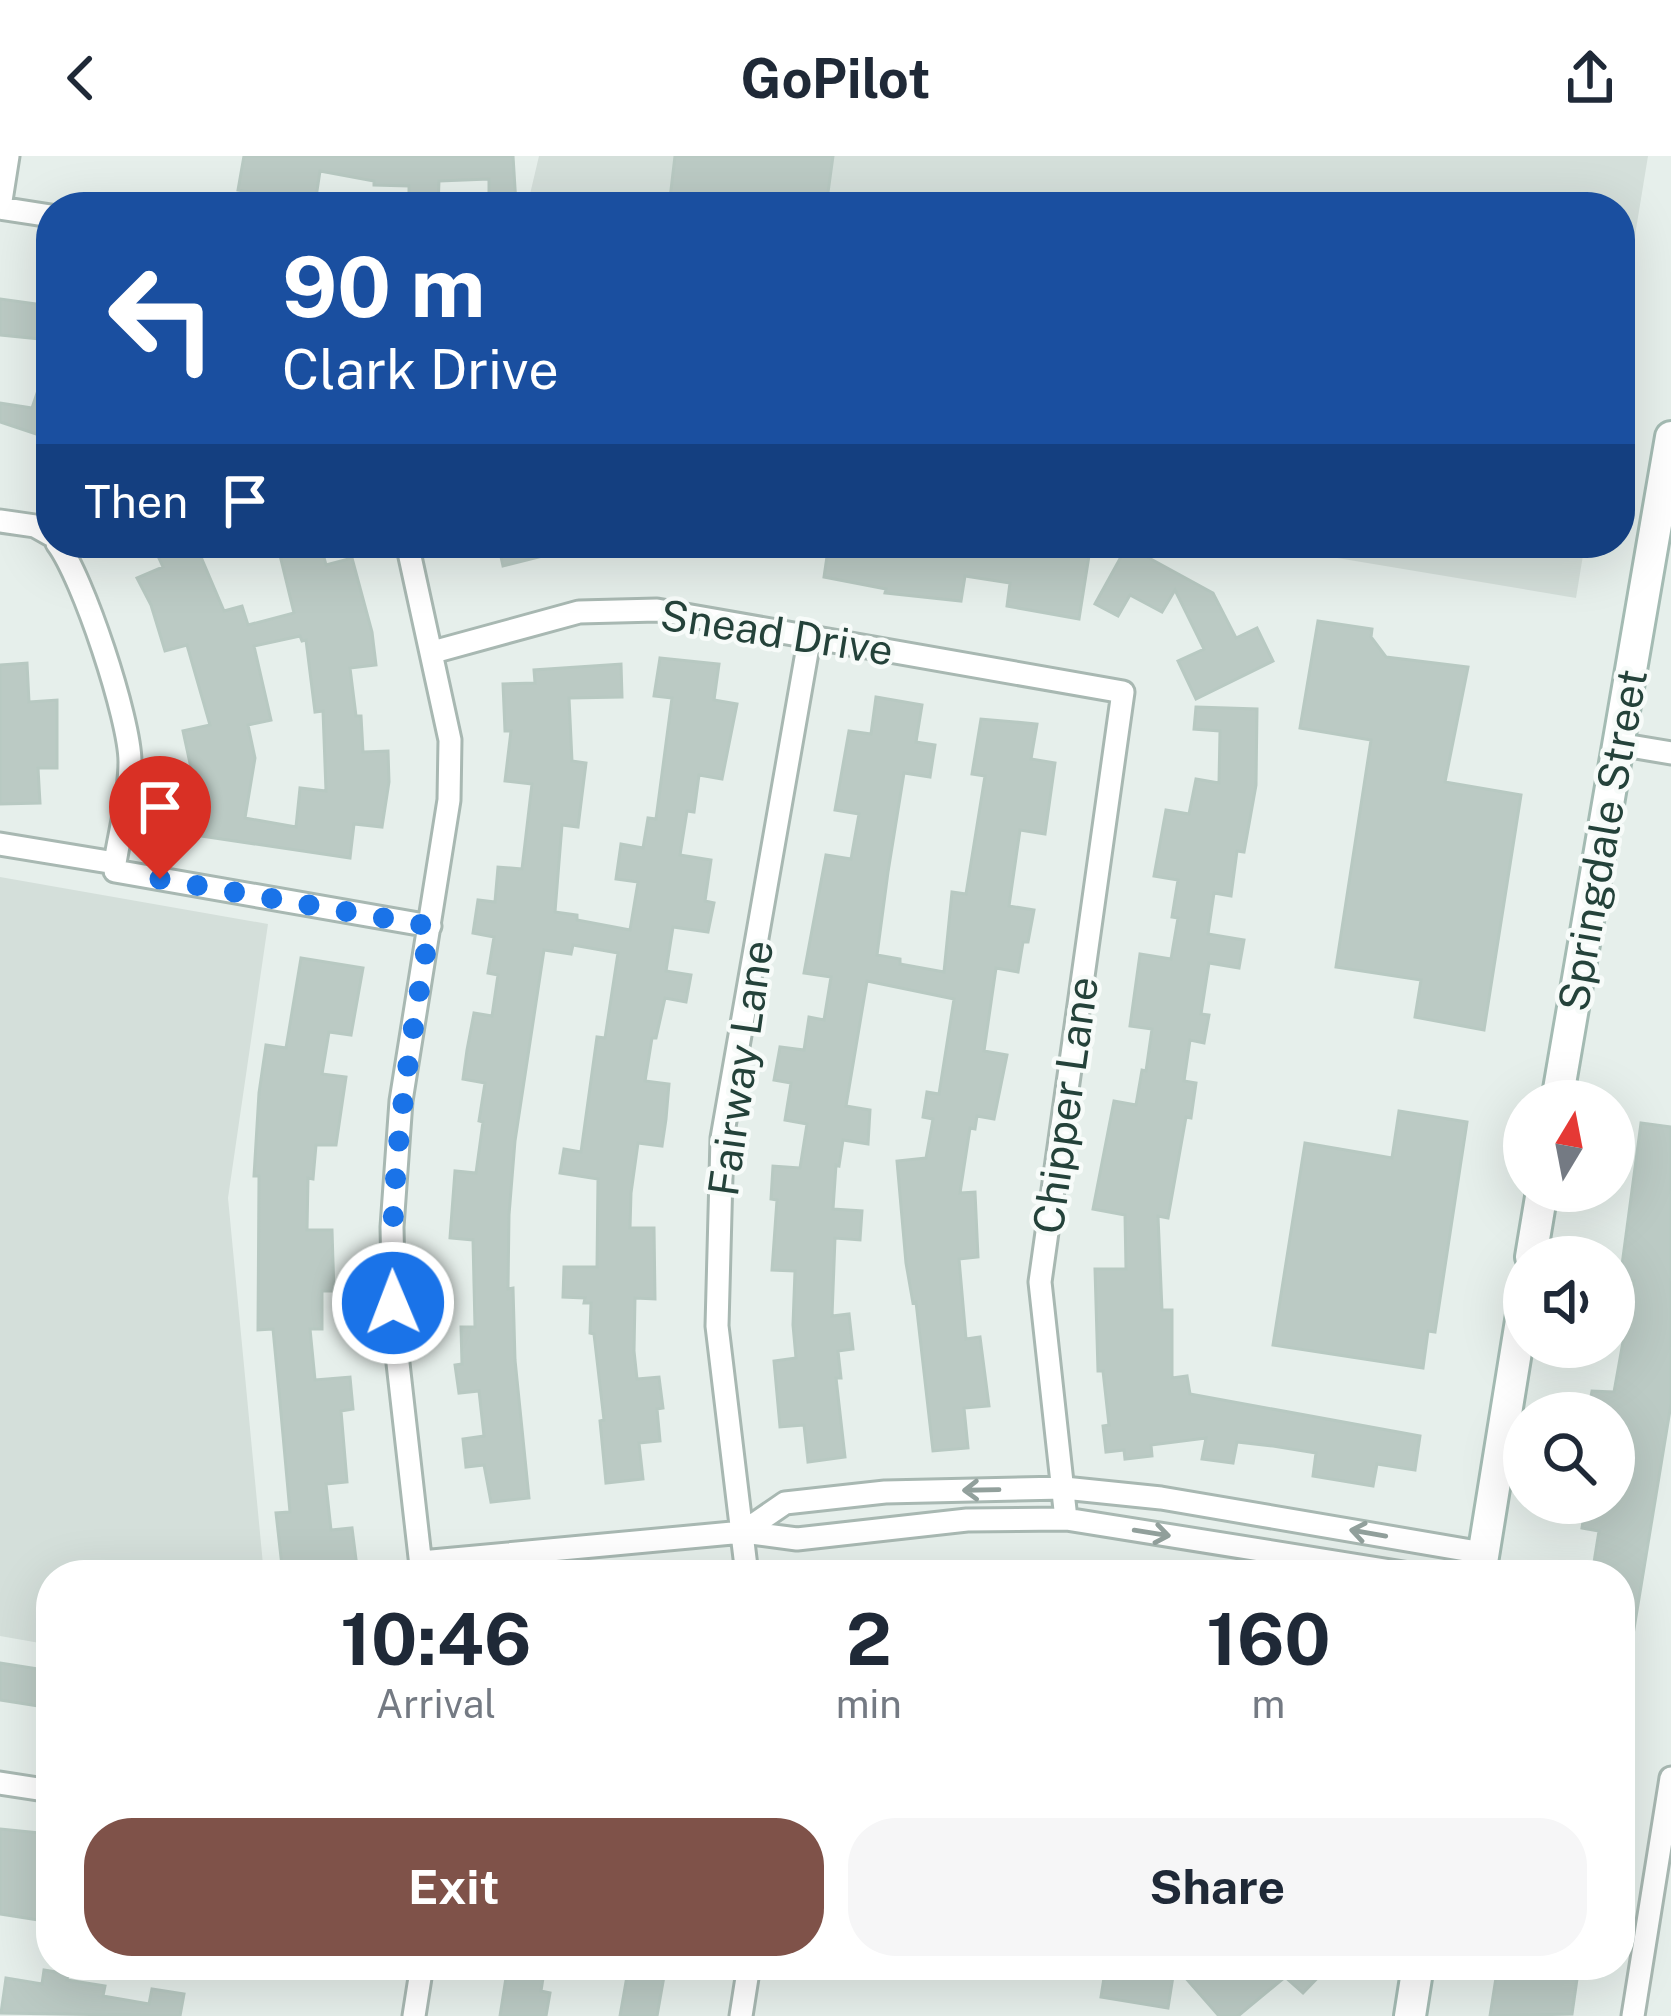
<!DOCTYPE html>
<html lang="en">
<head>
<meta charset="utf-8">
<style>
  body { margin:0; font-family:"Public Sans",sans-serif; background:#f6f6f7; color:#1f2937; height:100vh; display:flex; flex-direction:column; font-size:45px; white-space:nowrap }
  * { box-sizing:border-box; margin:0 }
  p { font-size:39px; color:#747a83 }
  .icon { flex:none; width:66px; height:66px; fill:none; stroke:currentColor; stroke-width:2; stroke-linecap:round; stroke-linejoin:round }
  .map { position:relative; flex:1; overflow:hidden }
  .panel { position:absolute; left:36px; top:1404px; width:1599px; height:420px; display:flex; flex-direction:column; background:#fff; border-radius:48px; box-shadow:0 12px 48px #0002 }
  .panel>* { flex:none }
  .banner { position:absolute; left:36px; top:36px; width:1599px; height:366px; border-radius:48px; box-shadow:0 12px 48px #0002; background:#1a4fa0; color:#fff; overflow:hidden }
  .needle { width:78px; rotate:10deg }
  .controls { position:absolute; left:1503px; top:924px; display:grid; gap:24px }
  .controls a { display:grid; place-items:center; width:132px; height:132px; border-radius:50%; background:#fff; box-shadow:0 12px 48px #0002; font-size:60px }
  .pin { position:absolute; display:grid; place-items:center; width:102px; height:102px; color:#fff; margin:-123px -51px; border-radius:50% 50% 50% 0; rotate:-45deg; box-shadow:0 0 12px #0007 }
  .pin .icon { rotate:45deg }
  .me { position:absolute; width:132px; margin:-66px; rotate:359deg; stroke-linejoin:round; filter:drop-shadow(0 0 9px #0008) }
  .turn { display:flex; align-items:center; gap:42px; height:252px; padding:0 48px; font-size:54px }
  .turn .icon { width:156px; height:156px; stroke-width:2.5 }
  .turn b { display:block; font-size:84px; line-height:102px }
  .then { display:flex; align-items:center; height:114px; padding:0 48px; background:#0003; gap:24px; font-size:45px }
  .eta { display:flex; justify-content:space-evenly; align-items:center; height:204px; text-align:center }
  .eta b { font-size:72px; font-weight:700; line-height:84px }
  .button { display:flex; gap:24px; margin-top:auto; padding:24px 48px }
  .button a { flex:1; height:138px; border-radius:48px; background:#7f5249; color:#fff; font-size:48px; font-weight:700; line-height:138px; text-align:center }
  .button a+a { background:#f6f6f7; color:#1f2937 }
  header { display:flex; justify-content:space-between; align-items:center; height:156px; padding:0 48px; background:#fff; font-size:54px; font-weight:700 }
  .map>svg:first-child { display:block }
</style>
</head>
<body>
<header><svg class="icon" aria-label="back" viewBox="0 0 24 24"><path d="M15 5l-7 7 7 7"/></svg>GoPilot<svg class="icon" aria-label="share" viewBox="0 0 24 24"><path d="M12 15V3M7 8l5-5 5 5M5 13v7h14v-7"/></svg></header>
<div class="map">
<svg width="1671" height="1860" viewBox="0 0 1671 1860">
  <rect width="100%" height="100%" fill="#e6efeb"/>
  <!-- built -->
  <path fill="#d4dfda" d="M 539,0 L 1648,0 L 1620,171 L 1620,51 L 527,51 Z
    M 1248,387 L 1585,387 L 1576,442 Z
    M 0,721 L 268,768 L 228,1042 L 264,1419 L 51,1419 L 51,1489 L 0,1480 Z"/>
  <!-- building -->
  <path fill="#bbcac4" stroke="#b8c9c2" stroke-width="3" fill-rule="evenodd" d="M 244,0 L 513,0 L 516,48 L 489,50 L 489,23 L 439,25 L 438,51 L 409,51 L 409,30 L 374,29 L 374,25 L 320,15 L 315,48 L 283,42 L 238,34 Z
    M 675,0 L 833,0 L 826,51 L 669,51 Z
    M 0,143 L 51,150 L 51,184 L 0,179 Z
    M 47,208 L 51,209 L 51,283 L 0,266 L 0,247 L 32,252 Z
    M 152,387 L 195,387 L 224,455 L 242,450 L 248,469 L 294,457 L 277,387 L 320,387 L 326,409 L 352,402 L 372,476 L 376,509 L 350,512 L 356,560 L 361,560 L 363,596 L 388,595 L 389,626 L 382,671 L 354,668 L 350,702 L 201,680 L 206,647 L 171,641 L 176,609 L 191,612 L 183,575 L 210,569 L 187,489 L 165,495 L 151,449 L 137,422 L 163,411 ZM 300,480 L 302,485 L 306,484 L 315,556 L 323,555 L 326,635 L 300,632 L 296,671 L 245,662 L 255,602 L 248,569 L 271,564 L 254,490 Z
    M 498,387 L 561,387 L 562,395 L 503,410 Z
    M 829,387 L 995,387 L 1024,391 L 1025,387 L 1091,387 L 1079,463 L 1007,450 L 1010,427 L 965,420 L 961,445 L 885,437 L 886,433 L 824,421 Z
    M 1127,390 L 1213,437 L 1236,482 L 1257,472 L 1273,505 L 1196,543 L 1178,505 L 1204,493 L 1175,434 L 1162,456 L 1130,439 L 1118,460 L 1095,448 Z
    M 1318,465 L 1372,473 L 1371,481 L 1386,501 L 1468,511 L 1445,626 L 1521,639 L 1484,874 L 1415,861 L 1421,824 L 1336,811 L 1371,584 L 1300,572 Z
    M 660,502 L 719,508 L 714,544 L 737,548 L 722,623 L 699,619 L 694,656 L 687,655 L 680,699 L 711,704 L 705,745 L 714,747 L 708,776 L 673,771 L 666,815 L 691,819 L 686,846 L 665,842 L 656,882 L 652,882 L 645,925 L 669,928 L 666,963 L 662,990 L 638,987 L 631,1037 L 630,1072 L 654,1072 L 655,1143 L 635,1142 L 634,1195 L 637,1223 L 659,1221 L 663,1252 L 657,1253 L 660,1285 L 639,1287 L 643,1323 L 606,1327 L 600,1265 L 604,1264 L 594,1178 L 590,1177 L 591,1147 L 584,1147 L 585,1142 L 563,1141 L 564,1111 L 597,1111 L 598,1023 L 560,1017 L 564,993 L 581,996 L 597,881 L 605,882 L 618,797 L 573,789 L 571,798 L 544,794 L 515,985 L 509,1059 L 508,1133 L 513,1132 L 515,1204 L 529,1342 L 491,1346 L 484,1309 L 466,1311 L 463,1283 L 484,1280 L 479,1235 L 459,1237 L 455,1209 L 462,1208 L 461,1171 L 475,1171 L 473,1084 L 450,1082 L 455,1015 L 476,1017 L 483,966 L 479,965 L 485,927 L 463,923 L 467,894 L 474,857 L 492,860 L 498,819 L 488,817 L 494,781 L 473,777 L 478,744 L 495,746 L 498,711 L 522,713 L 532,628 L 505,625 L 511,575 L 505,575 L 503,528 L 535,527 L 534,514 L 621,508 L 622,541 L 569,542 L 572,605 L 586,607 L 578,671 L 562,669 L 555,756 L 577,759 L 577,764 L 630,774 L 638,726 L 616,723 L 621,688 L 643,692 L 648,662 L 656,663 L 672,542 L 654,540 Z
    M 27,507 L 29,546 L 57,544 L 57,612 L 38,612 L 40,647 L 0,648 L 0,509 Z
    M 876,541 L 922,549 L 916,586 L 935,589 L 930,621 L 904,617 L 888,716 L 877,799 L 900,803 L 900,808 L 944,816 L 952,736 L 966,738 L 985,620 L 972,618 L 981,563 L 1037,568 L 1031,603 L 1055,607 L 1045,678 L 1020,674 L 1009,750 L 1034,754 L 1028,786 L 1023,786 L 1018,816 L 996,812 L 984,895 L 1007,899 L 994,963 L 977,960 L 975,973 L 970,972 L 960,1037 L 975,1036 L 978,1101 L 959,1103 L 966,1183 L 980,1181 L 989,1250 L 964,1252 L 968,1292 L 933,1295 L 916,1146 L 913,1147 L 906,1107 L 897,1005 L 926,1002 L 933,963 L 923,961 L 927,936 L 939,938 L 954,843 L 867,825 L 846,950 L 870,954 L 868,988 L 843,984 L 839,1010 L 836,1009 L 833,1053 L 862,1055 L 860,1084 L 835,1082 L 832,1160 L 849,1158 L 853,1193 L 838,1195 L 841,1222 L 836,1222 L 845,1301 L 808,1306 L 804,1269 L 780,1271 L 774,1205 L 796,1202 L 793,1169 L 795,1115 L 772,1114 L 777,1044 L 771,1043 L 773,1010 L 800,1012 L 807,968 L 785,964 L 791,927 L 774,924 L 780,891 L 804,894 L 809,861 L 824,864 L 831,821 L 804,817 L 826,699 L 851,703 L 859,658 L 835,654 L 849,575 L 871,578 Z
    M 1196,551 L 1257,553 L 1256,629 L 1244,696 L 1237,695 L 1231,740 L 1214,737 L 1208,778 L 1244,784 L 1239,812 L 1209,807 L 1201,858 L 1209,859 L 1204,887 L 1190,884 L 1184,925 L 1196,927 L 1191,962 L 1186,961 L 1168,1062 L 1158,1060 L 1162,1154 L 1172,1154 L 1172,1222 L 1187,1220 L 1190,1238 L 1420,1280 L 1415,1314 L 1377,1308 L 1373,1330 L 1313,1320 L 1316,1297 L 1273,1290 L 1237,1286 L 1233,1307 L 1202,1303 L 1206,1282 L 1151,1289 L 1152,1300 L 1125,1303 L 1124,1294 L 1106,1296 L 1103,1270 L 1109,1269 L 1103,1215 L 1098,1215 L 1095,1113 L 1126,1113 L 1125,1059 L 1093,1053 L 1114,945 L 1136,949 L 1142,914 L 1146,915 L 1152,873 L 1130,870 L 1140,798 L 1171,803 L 1178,762 L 1172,761 L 1178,724 L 1154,720 L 1166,654 L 1189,658 L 1196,623 L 1219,627 L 1220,575 L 1194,573 Z
    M 301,802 L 363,812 L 351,879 L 329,876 L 322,918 L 346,921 L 336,989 L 316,989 L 313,1023 L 308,1022 L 307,1074 L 332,1074 L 333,1106 L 334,1135 L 322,1135 L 322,1173 L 310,1173 L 315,1224 L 350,1221 L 353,1253 L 341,1255 L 347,1326 L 326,1328 L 331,1374 L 352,1372 L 358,1419 L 283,1419 L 276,1357 L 290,1356 L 280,1246 L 273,1173 L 258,1174 L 259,1020 L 254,1020 L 259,937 L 266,889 L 286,892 Z
    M 1399,955 L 1467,966 L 1435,1176 L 1428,1175 L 1423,1212 L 1273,1189 L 1305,987 L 1392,1002 Z
    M 1641,967 L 1671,971 L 1671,1248 L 1632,1485 L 1620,1484 L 1620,1419 L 1592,1419 L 1599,1375 L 1582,1372 L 1586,1347 L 1614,1347 L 1614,1257 L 1588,1257 L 1592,1235 L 1614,1236 L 1626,1169 L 1634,1125 L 1620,1124 Z
    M 0,1507 L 51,1515 L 51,1552 L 0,1544 Z
    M 0,1673 L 51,1678 L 51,1766 L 0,1758 Z
    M 508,1809 L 545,1809 L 541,1835 L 550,1837 L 546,1860 L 500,1860 Z
    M 629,1809 L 666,1809 L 657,1860 L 620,1860 Z
    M 1106,1809 L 1174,1814 L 1168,1852 L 1101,1841 Z
    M 1195,1809 L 1330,1809 L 1303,1837 L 1285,1821 L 1238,1860 L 1219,1860 L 1183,1819 Z
    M 1498,1809 L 1579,1809 L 1572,1858 L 1490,1860 Z
    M 44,1814 L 68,1818 L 67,1824 L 105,1830 L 103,1840 L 149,1848 L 152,1833 L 184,1838 L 180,1860 L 1,1857 L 6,1822 L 42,1828 Z"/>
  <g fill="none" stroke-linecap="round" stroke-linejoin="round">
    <!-- minor casing -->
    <g stroke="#a8b8b2" stroke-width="27">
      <path id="minor" d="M 0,51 L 8,0
        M 0,52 L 51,60
        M 0,365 L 35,370 L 51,379
        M 57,387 C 83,421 130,563 130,606 C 130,639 120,675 115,707
        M 407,387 L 450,584 L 449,644 L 401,945 L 392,1071 L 394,1172 L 422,1419
        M 433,496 L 579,456 L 657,454 L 1123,536 L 1040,1126 L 1066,1363
        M 1618,588 L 1671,597
        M 0,688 L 115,707 L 115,715 L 430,770
        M 743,1376 L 785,1347 L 885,1336 L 1064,1332 L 1161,1342 L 1483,1397
        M 421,1406 L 743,1376 L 797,1383 L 967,1364 L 1066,1363 L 1416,1419
        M 747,1419 L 717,1170 L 722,982 L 810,479
        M 0,1627 L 51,1635
        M 414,1860 L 422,1809
        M 741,1860 L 749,1809
        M 1633,1860 L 1671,1622"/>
    </g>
    <!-- secondary casing -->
    <g stroke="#a4bbb3" stroke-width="36">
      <path id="secondary" d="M 1557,945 L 1671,281
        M 1531,1101 L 1542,1035
        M 1480,1419 L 1524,1146
        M 1410,1860 L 1418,1809"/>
    </g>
    <!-- minor -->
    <use href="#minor" stroke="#fff" stroke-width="21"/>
    <!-- secondary -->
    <use href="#secondary" stroke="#fff" stroke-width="30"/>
  </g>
  <!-- one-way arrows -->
  <defs><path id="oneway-shaft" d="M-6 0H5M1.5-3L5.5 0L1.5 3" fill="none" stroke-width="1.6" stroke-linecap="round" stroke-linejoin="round" transform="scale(3)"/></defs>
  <g stroke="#92a09c">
    <use href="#oneway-shaft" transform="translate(981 1334) rotate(179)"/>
    <use href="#oneway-shaft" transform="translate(1152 1377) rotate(9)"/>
    <use href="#oneway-shaft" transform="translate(1368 1377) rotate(-170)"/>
  </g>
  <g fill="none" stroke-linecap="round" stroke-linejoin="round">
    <!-- route -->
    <path stroke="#1a73e8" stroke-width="21" stroke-dasharray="0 37.8" d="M 160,723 L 430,770 C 409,896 388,1019 393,1147"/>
  </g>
  <g text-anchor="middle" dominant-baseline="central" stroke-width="9" stroke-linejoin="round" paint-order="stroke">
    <!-- street labels -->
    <g font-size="42" fill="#24423a" stroke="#f7fbf9">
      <text transform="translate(777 476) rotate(9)">Snead Drive</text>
      <text transform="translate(1602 684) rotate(-80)">Springdale Street</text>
      <text transform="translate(740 912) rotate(-82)">Fairway Lane</text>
      <text transform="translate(1065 949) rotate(-82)">Chipper Lane</text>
    </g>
  </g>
</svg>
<div class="controls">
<a><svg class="needle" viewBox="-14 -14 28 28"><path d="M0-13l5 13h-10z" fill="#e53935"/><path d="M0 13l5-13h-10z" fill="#747a83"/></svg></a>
<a><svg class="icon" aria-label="sound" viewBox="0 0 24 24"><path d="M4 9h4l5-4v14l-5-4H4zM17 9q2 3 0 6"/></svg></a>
<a><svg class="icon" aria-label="search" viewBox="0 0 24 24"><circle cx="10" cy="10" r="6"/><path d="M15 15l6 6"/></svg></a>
</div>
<div class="pin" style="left:160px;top:723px;background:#d93025"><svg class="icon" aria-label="arrive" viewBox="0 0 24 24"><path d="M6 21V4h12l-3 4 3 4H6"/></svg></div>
<svg class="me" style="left:393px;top:1147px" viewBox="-20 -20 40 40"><circle r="17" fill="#1a73e8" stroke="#fff" stroke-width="3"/><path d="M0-11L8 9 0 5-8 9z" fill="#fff"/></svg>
<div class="banner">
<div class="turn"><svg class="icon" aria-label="left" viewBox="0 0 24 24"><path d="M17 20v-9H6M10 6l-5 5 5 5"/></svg><div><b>90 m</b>Clark Drive</div></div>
<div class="then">Then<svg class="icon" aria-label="arrive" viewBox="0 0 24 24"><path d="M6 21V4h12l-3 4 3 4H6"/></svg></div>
</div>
<section class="panel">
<div class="eta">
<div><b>10:46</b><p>Arrival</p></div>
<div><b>2</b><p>min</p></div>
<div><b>160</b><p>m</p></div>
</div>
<div class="button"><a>Exit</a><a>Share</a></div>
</section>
</div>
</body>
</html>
